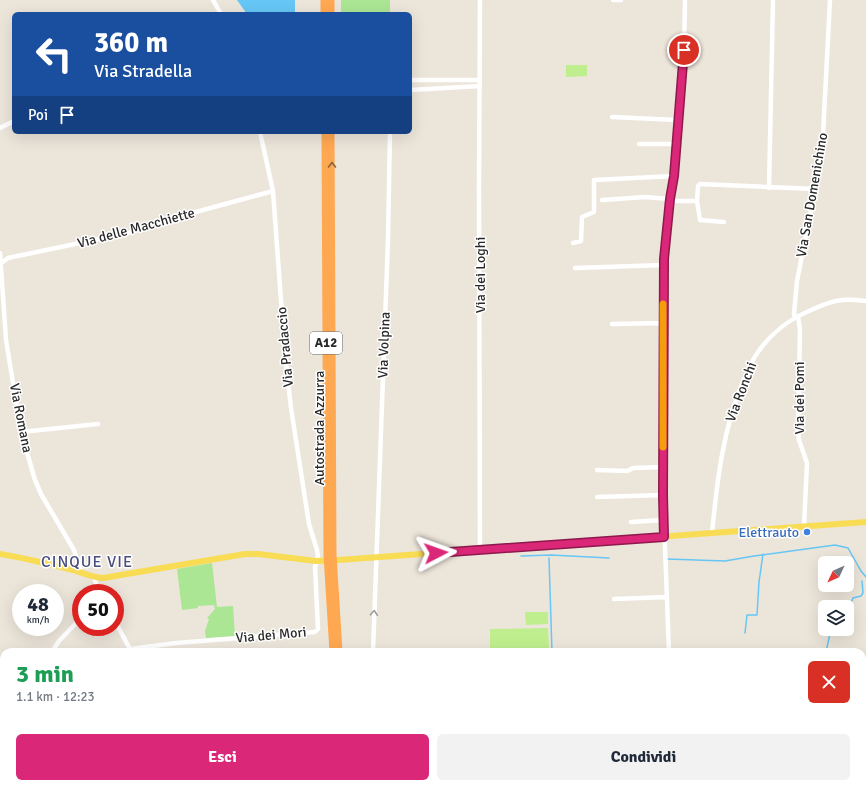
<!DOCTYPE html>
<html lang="it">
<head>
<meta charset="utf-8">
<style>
  body { margin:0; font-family:Signika,sans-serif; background:#f2f2f3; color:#1f2937; height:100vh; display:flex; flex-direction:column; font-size:15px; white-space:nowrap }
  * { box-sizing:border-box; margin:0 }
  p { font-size:13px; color:#747a83 }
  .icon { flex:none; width:22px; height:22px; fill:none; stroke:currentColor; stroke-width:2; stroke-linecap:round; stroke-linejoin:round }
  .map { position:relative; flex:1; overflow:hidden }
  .panel { position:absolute; left:0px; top:648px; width:866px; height:140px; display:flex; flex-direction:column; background:#fff; border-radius:12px 12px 0 0; box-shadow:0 4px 16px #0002 }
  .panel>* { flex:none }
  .guide { position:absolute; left:12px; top:12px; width:400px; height:122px; border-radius:6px; box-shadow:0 4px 16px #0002; background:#1a4fa0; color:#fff; overflow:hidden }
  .needle { width:26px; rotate:226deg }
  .controls { position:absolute; left:818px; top:556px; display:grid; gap:8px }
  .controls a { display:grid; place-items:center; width:36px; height:36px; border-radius:6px; background:#fff; box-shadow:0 4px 16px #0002; font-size:20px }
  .speed { position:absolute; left:12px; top:584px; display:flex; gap:8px; font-size:20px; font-weight:700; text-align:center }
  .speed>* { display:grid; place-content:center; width:52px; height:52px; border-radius:50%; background:#fff; box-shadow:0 4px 16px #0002; line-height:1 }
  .speed small { font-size:10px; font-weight:400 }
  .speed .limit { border:6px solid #d22; background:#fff; color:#111 }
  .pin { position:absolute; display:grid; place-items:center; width:34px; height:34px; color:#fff; margin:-17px; border:2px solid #fff; border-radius:50%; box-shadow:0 1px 4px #0007 }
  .me { position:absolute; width:44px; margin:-22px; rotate:86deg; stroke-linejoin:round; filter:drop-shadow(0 0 3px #0008) }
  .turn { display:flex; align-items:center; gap:14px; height:84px; padding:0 16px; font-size:18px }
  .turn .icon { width:52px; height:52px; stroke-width:2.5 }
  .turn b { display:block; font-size:28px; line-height:34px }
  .then { display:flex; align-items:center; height:38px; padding:0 16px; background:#0003; gap:8px; font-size:15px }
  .round { display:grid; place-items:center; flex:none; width:42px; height:42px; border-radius:6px; background:#f2f2f3 }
  .headline { display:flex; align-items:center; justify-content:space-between; height:68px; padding:0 16px }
  h1 { font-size:24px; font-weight:800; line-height:30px; color:#1e9e55 }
  .primary-button { display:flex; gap:8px; margin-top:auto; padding:8px 16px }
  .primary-button a { flex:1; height:46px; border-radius:6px; background:#db2777; color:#fff; font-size:16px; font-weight:800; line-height:46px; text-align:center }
  .primary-button a+a { background:#f2f2f3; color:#1f2937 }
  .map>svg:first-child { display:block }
</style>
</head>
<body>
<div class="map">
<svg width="866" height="788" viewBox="0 0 866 788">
  <rect width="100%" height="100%" fill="#ece5da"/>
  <!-- green -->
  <path fill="#aae693" d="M 341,0 L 390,0 L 390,14 L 341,14 Z
    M 212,563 L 217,607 L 233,606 L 235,636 L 206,638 L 205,631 L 209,619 L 207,618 L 215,609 L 214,605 L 198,606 L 198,608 L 182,610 L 177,569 Z
    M 413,784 L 556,784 L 556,788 L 413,788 Z"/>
  <!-- pitch -->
  <path fill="#bfee8e" d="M 566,65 L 587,65 L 587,76 L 566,77 Z
    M 525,612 L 548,612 L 548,624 L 526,625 Z
    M 548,628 L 549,650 L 490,651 L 490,629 Z"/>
  <!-- water -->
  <path fill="#66c6f5" d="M 237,0 L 295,0 L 295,14 L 247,14 Z"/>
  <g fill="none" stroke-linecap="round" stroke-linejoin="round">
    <!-- stream -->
    <path stroke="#66c6f5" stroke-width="1.5" d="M 521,556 L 551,555 L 609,558
      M 549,558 L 552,652
      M 667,559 L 725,561 L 754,556 L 835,545 L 848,548 L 861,571 L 866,577
      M 847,612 L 853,598 L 861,596 L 863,593 L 862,581
      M 745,633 L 747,615 L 757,615 L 759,582 L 763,554
      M 826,652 L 831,629
      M 556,784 L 556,788
      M 847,788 L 847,784"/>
    <!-- minor -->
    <path stroke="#fff" stroke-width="4.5" d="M 213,0 L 221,14
      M 480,0 L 479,186 L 480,550
      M 613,0 L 621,0
      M 410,80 L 480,80
      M 410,90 L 480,86
      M 612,117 L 678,120
      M 0,128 L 14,121
      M 639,144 L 676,144
      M 769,188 L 773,0
      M 602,200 L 645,197 L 670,199
      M 670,201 L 697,201 L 698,186 L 700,184 L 815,189
      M 697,201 L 700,220 L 724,222
      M 573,243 L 581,241 L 582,217 L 594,212 L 594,180 L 674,176
      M 0,253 L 6,340 L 21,432 L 35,480 L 41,494 L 74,550 L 81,572
      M 0,264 L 8,258 L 128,233 L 159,222 L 273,191
      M 575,268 L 664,265
      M 798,316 L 800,330 L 798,432 L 799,440 L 807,463 L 804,527
      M 795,318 L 794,314 L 797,281 L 822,154 L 830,0
      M 612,324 L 663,323
      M 21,432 L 98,424
      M 597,470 L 627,471 L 633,468 L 663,467
      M 597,497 L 663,495
      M 631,522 L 664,520
      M 712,533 C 717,481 723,428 744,379 C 748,370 752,360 758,352 C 770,335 788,320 807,312 C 818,307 829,301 842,300 C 850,299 858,300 866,301
      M 94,577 L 99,593
      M 614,599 L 667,597
      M 115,621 L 131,651
      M 130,649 L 176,643 L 315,632 L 318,629 L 315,567 L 318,557 L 317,550 L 309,524 L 291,408 L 285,355 L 273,191 L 260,132
      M 52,652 L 59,641 L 81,618
      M 373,652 L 388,239 L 390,132
      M 669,652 L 663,495 L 664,259 L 670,199 L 674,176 L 684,50 L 685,0
      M 371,784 L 372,788
      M 21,788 L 22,784
      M 178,788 L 178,784
      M 621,788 L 621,786 L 623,785 L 656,784
      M 661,788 L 661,784"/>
    <!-- major -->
    <path stroke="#f8dc53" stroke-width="6" d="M 0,554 C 25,558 49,564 73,570 C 83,573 92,577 103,578 L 245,554 L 258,554 L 316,561 L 338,560 L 866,522"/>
    <!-- highway -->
    <path stroke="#ffa852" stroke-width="7" d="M 324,0 L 324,14
      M 331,0 L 331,14
      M 325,132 L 327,555 L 333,652
      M 331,132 L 333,554 L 339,652
      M 351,784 L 351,788
      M 357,784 L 357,788"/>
  </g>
  <!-- one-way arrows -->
  <defs><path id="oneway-chevron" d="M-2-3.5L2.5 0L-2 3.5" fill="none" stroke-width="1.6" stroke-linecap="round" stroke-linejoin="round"/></defs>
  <use stroke="#89623b" href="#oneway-chevron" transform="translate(332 165) rotate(-90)"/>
  <use stroke="#9f9f9f" href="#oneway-chevron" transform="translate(374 613) rotate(-87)"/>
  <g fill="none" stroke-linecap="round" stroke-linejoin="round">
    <!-- route casing -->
    <g stroke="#8e194d" stroke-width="10">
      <path id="route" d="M 436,553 L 664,537 L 663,495 L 664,259 L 670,199 L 674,176 L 684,50"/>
    </g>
    <!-- route -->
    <use href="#route" stroke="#db2777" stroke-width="7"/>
    <!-- slow -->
    <path stroke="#f59e0b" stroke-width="7" d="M 663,447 L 663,304"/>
  </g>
  <!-- markers -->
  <circle fill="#3f7fe0" stroke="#fff" stroke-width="1.5" cx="807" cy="532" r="4"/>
  <g text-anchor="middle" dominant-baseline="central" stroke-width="3" stroke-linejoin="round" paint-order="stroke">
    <!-- shield labels -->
    <rect fill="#fff" stroke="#696969" stroke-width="1" x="310" y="332" width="32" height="22" rx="3"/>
    <g font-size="13" font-weight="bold" fill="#292929">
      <text x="326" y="343">A12</text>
    </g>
    <!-- street labels -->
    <g font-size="14" fill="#292929" stroke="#fff">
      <text transform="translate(812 195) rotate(-80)">Via San Domenichino</text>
      <text transform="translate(136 228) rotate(-15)">Via delle Macchiette</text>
      <text transform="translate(480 275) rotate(-90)">Via dei Loghi</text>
      <text transform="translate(384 345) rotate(-88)">Via Volpina</text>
      <text transform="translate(285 347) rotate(-95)">Via Pradaccio</text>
      <text transform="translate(741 392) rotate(-69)">Via Ronchi</text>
      <text transform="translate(799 398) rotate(-90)">Via dei Pomi</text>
      <text transform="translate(21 418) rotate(79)">Via Romana</text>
      <text transform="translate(319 428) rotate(-90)">Autostrada Azzurra</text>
      <text transform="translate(271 635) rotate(-5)">Via dei Mori</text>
    </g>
    <!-- shop labels -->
    <g font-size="14" fill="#366cbe" stroke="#fff" text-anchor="end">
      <text x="799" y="532">Elettrauto</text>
    </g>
    <!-- quarter labels -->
    <g font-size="16" letter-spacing="1" fill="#474d7c" stroke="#fff">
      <text x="87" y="562">CINQUE VIE</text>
    </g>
  </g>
</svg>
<div class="controls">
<a><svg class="needle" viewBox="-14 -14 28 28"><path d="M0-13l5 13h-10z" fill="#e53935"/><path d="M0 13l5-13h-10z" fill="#747a83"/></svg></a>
<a><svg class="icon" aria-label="layers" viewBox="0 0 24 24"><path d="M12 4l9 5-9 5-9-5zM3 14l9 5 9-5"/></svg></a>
</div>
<div class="speed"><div>48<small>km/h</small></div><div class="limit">50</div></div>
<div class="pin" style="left:684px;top:50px;background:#d93025"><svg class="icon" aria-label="arrive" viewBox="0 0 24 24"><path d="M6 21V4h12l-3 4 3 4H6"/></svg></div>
<svg class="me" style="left:436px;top:553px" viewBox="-20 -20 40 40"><path d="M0-17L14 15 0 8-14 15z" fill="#db2777" stroke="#fff" stroke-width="4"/></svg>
<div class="guide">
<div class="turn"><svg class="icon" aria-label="left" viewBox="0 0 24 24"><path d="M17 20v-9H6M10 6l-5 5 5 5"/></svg><div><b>360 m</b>Via Stradella</div></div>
<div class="then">Poi<svg class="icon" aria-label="arrive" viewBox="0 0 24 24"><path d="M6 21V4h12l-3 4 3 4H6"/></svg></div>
</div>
<section class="panel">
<div class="headline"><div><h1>3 min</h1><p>1.1 km · 12:23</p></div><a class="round" style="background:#d93025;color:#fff"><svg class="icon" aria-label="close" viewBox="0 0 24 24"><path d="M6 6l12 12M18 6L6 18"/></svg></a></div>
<div class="primary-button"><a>Esci</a><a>Condividi</a></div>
</section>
</div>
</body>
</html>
